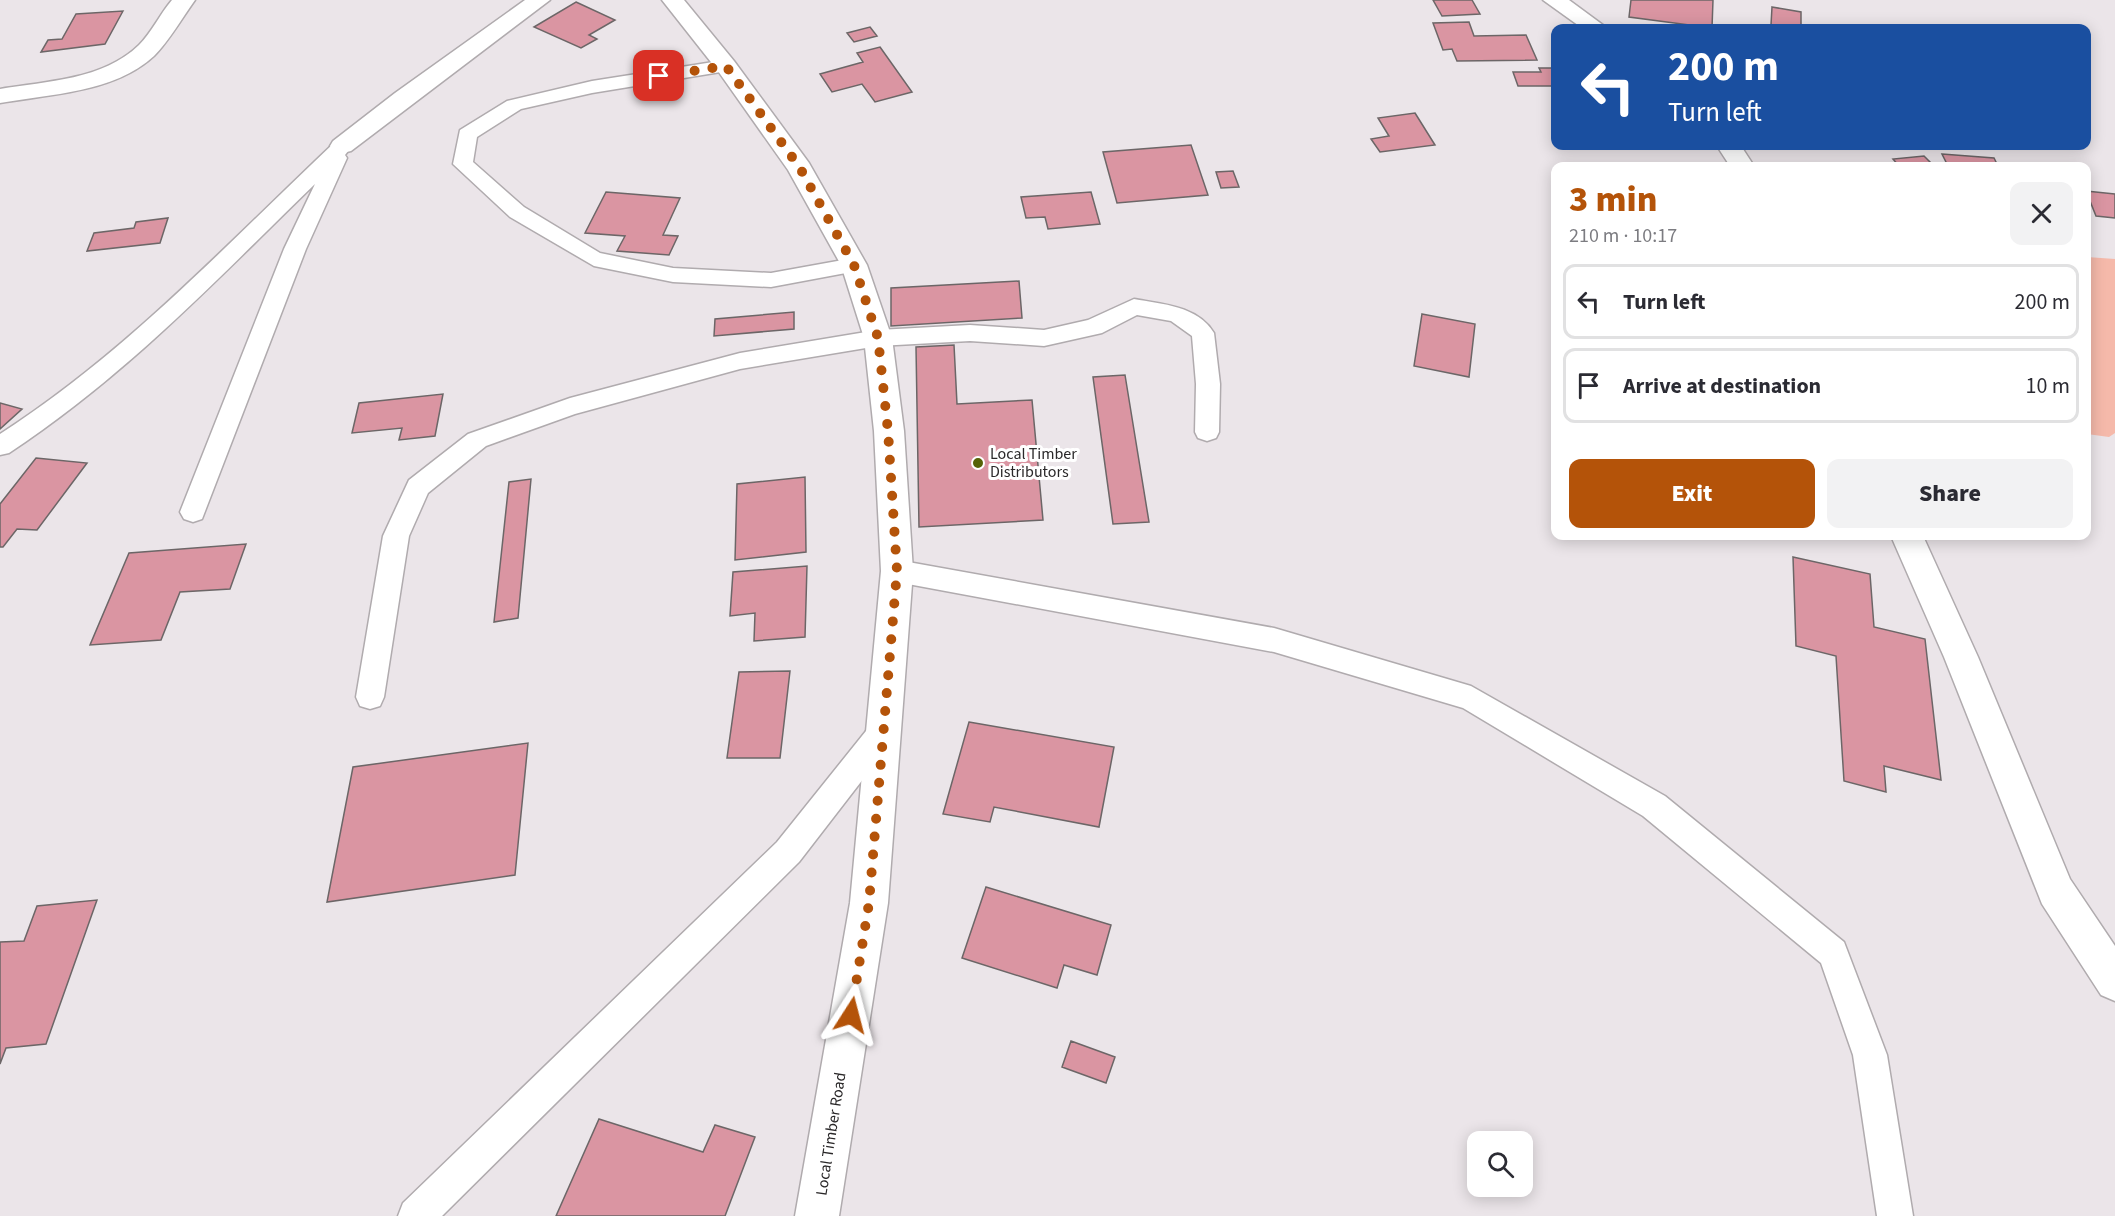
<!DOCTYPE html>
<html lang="en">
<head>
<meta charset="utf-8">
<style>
  body { margin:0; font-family:"Source Sans 3",sans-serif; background:#f2f2f3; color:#2b2b33; height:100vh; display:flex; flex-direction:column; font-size:22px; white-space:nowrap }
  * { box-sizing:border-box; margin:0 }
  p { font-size:20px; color:#7c7c81 }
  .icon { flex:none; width:33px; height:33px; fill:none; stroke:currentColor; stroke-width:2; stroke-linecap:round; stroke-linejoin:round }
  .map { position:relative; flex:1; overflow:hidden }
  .panel { position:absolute; left:1551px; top:162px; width:540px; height:378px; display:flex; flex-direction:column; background:#fff; border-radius:12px; box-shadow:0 3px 15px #0003 }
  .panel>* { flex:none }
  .guide { position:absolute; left:1551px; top:24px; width:540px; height:126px; border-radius:12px; box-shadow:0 3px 15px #0003; background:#1a4fa0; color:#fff; overflow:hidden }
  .tools { position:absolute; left:1467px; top:1131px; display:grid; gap:12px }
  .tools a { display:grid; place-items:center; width:66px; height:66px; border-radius:12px; background:#fff; box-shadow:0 3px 15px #0003; font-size:30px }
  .pin { position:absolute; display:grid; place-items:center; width:51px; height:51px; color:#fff; margin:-26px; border-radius:12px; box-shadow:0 3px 9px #0006 }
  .me { position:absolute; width:66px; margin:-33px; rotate:9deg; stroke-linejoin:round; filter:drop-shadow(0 0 4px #0008) }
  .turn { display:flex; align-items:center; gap:21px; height:126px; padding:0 18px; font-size:27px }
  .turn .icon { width:78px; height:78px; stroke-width:2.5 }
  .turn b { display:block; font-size:42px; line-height:51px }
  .round { display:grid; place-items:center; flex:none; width:63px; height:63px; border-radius:12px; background:#f2f2f3 }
  .summary { display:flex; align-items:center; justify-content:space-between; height:102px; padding:0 18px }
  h1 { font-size:36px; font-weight:800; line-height:45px; color:#b45309 }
  .action { display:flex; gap:12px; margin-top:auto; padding:12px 18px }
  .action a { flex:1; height:69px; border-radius:12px; background:#b45309; color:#fff; font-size:24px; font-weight:800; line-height:69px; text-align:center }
  .action a+a { background:#f2f2f3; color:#2b2b33 }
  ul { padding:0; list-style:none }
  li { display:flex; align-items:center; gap:18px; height:75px; margin:0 12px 9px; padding:0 6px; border:3px solid #e1e1e2; border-radius:12px }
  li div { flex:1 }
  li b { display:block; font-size:22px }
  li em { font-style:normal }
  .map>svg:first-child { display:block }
</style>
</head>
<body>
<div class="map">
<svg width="2115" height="1216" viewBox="0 0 2115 1216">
  <rect width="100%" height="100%" fill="#ebe5e9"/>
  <!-- green -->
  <path fill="#f5b9aa" d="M 2087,257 L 2115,259 L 2115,433 L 2109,437 L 2087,434 Z"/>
  <!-- building -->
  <path fill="#da95a2" stroke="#6c6667" stroke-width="1.5" d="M 1433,0 L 1472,0 L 1480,14 L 1442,16 Z
    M 1631,0 L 1713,0 L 1712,28 L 1629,17 Z
    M 576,2 L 615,20 L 589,35 L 597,39 L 581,48 L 534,27 Z
    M 1772,7 L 1801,12 L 1801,28 L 1771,25 Z
    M 123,11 L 105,44 L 41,52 L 48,40 L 62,39 L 76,14 Z
    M 1469,22 L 1474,36 L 1526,35 L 1537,60 L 1457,61 L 1452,49 L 1443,50 L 1433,23 Z
    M 870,27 L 877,36 L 854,42 L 847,33 Z
    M 880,47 L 912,92 L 875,102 L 862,84 L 832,92 L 820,74 L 863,62 L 857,53 Z
    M 1539,68 L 1556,68 L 1556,86 L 1518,86 L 1513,72 L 1541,72 Z
    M 1415,113 L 1435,145 L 1380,152 L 1371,139 L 1389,136 L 1378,118 Z
    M 1191,145 L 1208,195 L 1117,203 L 1103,152 Z
    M 1942,154 L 1994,158 L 1998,166 L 1948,166 Z
    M 1924,156 L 1934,166 L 1899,166 L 1893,159 Z
    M 1233,171 L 1239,187 L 1221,188 L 1216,172 Z
    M 2086,191 L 2115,194 L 2115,218 L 2096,216 Z
    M 606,192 L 680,198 L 663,235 L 678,236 L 669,255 L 617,251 L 625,236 L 585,233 Z
    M 1091,192 L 1100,224 L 1048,229 L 1045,217 L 1026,218 L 1021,197 Z
    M 168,218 L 160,243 L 87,251 L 94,233 L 134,228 L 136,222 Z
    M 1019,281 L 1022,318 L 891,326 L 891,288 Z
    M 794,312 L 794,329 L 714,336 L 715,319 Z
    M 1422,314 L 1475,324 L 1469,377 L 1414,366 Z
    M 954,345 L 957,404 L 1032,400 L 1043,520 L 919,527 L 916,347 Z
    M 1125,375 L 1149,522 L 1113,524 L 1093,377 Z
    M 443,394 L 435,436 L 399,440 L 402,428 L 352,433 L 359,403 Z
    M 0,403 L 22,409 L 0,429 Z
    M 36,458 L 87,463 L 37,530 L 17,529 L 3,547 L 0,547 L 0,504 Z
    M 805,477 L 806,552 L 735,560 L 737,484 Z
    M 531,479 L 518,618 L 494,622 L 509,482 Z
    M 246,544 L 230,589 L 180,592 L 161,640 L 90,645 L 129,553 Z
    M 1793,557 L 1870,574 L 1874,627 L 1925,639 L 1941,780 L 1884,766 L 1886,792 L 1844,781 L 1836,656 L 1796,646 Z
    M 807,566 L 805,637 L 754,641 L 755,613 L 730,616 L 733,572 Z
    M 790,671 L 780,758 L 727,758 L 739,672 Z
    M 969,722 L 1114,747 L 1099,827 L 994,807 L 990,822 L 943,814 Z
    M 528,743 L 515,875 L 327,902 L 353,767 Z
    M 986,887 L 1111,925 L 1097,975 L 1064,965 L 1057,988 L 962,958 Z
    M 97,900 L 46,1044 L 6,1048 L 0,1064 L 0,942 L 24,941 L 37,906 Z
    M 1071,1041 L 1115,1057 L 1106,1083 L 1062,1067 Z
    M 599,1119 L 703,1152 L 715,1125 L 755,1137 L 725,1216 L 556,1216 Z"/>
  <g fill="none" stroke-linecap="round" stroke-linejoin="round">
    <!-- lane casing -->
    <g stroke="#b0abae" stroke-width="3">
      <path id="lane" d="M 726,60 L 733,62 L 735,66 L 733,70 L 592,93 L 521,109 L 477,137 L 473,162 L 524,207 L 600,253 L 673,268 L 771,273 L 854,258 L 862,260 L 865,265 L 862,270 L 771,287 L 673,282 L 594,266 L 510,217 L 453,164 L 460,130 L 507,101 L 592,81 Z
        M 342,140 L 349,142 L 352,146 L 345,155 L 347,158 L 306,249 L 202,519 L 193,522 L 184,519 L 180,512 L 284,249 L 315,184 C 214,282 128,374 9,453 L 0,455 L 0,434 C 126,353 227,244 335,142 Z
        M 1134,299 C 1162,304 1198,306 1214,333 L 1220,384 L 1219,432 L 1216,438 L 1207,441 L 1198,438 L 1195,432 L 1196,384 L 1192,336 L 1171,321 L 1137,315 L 1102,333 L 1044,346 L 970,341 L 878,346 L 740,369 L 575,414 L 486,446 L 428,493 L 409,536 L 384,697 L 380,706 L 370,709 L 360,706 L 356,697 L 383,536 L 409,480 L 468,434 L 570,398 L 740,353 L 878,330 L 970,325 L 1044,330 L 1088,320 Z
        M 897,560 L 1274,628 L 1471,686 L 1665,796 L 1844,942 L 1887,1055 L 1913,1216 L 1877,1216 L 1853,1055 L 1821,963 L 1643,816 L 1463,708 L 1274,652 L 897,582 L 888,579 L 884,571 L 888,563 Z
        M 884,717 L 894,721 L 898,730 L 894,739 L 799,862 L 442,1216 L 398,1216 L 403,1203 L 777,842 L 874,721 Z"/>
    </g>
    <!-- street casing -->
    <g stroke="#b0abae" stroke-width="3">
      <path id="street" d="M 172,0 L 195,0 C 182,18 169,41 154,56 C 114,93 50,94 0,103 L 0,89 C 47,81 103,80 139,45 C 152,32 160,14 172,0 Z
        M 525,0 L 550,0 L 351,151 L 342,153 L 333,151 L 330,146 L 333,141 L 395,93 Z
        M 662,0 L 684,0 L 734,61 L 809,163 L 867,265 L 892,338 L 904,431 L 913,571 L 888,903 L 839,1216 L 795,1216 L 850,903 L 881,571 L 874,431 L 864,338 L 841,265 L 788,170 L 718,71 Z
        M 1543,0 L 1569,0 L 1607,28 L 1582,28 Z
        M 1717,146 L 1741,146 L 1754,166 L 1730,166 Z
        M 1891,536 L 1923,536 L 1978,657 L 2070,879 L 2115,946 L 2115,1001 L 2101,995 L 2042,904 L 1944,657 Z"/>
    </g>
    <!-- lane -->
    <use href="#lane" fill="#fff" fill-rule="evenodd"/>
    <!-- street -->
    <use href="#street" fill="#fff" fill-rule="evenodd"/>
  </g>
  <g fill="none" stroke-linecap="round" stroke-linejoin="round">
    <!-- route -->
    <path stroke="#b45309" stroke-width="10" stroke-dasharray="0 18" d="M 659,76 L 726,66 L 800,168 L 811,188 L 854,265 L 878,338 L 888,431 L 897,571 L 869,903 L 851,1015"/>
  </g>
  <!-- markers -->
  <circle fill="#556307" stroke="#fff" stroke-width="2" cx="978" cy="463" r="6"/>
  <g text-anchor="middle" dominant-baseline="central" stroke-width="6" stroke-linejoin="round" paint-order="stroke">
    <!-- poi labels -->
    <g font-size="16" fill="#2a2829" stroke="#fff" text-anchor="start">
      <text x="990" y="454">Local Timber<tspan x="990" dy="18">Distributors</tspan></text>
    </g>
    <!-- street labels -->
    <g font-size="16" fill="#2a2829" stroke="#fff">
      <text transform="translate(831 1134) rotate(-81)">Local Timber Road</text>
    </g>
  </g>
</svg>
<div class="tools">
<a><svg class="icon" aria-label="search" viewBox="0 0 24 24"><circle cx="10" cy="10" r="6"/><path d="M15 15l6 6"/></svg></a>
</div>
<div class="pin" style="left:659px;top:76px;background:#d93025"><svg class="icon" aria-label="arrive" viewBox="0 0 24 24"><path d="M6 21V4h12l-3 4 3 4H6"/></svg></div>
<svg class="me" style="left:851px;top:1015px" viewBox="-20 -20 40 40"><path d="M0-17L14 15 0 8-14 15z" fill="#b45309" stroke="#fff" stroke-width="4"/></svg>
<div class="guide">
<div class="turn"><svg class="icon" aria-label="left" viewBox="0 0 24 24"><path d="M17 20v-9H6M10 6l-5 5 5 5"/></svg><div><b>200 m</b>Turn left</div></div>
</div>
<section class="panel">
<div class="summary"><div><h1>3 min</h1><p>210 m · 10:17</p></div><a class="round"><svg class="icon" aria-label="close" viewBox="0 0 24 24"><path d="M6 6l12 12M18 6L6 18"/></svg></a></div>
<ul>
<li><svg class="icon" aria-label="left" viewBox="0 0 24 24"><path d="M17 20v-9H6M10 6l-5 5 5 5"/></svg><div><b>Turn left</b></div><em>200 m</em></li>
<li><svg class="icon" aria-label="arrive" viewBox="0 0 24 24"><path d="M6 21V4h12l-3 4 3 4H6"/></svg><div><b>Arrive at destination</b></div><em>10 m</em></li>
</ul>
<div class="action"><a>Exit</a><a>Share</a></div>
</section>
</div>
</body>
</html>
